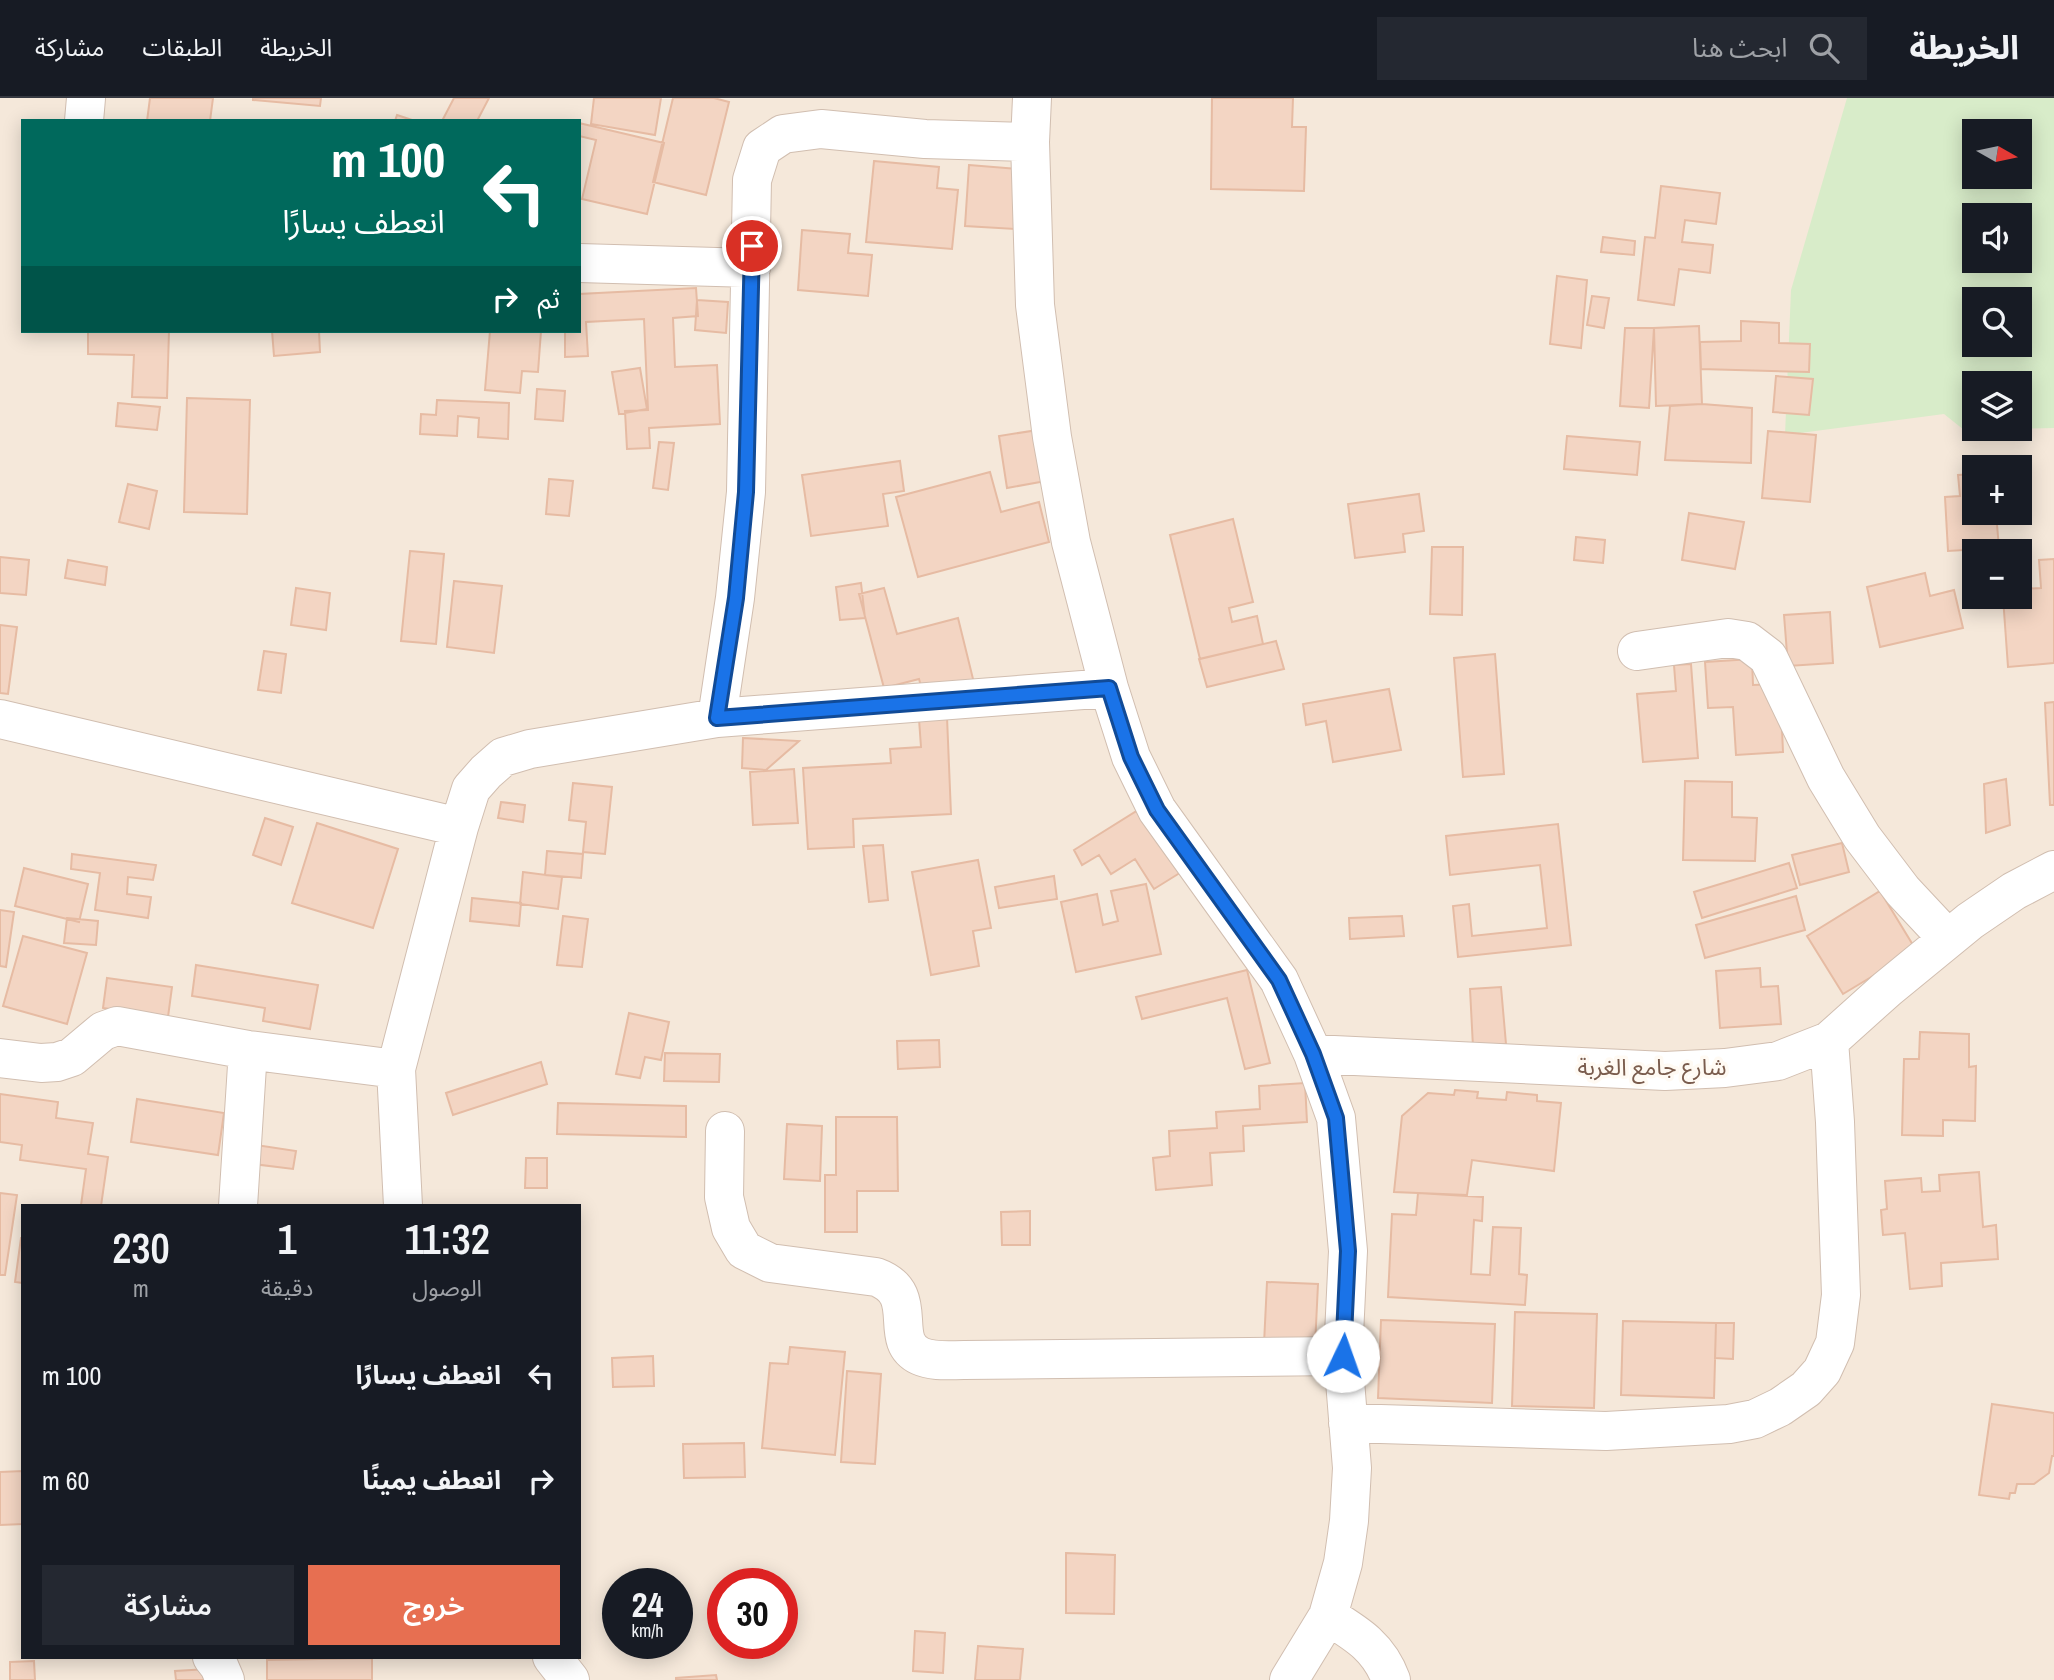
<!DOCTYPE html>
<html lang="ar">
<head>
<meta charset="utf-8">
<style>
  body { margin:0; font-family:"Archivo Narrow","Noto Sans Arabic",sans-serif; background:#242831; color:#f1f3f6; direction:rtl; height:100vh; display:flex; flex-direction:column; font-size:26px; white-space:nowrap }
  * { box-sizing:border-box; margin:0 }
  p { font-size:23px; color:#9ea1a6 }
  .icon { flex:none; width:38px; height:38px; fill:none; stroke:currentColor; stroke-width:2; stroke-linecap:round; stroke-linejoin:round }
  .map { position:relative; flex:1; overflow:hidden; direction:ltr }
  .details { position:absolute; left:21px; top:1106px; width:560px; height:455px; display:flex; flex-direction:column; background:#171b24; border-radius:0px; box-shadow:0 4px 18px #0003; direction:rtl }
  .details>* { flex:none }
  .top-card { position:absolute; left:21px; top:21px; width:560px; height:214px; border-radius:0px; box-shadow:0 4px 18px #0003; direction:rtl; background:#00695c; color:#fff; overflow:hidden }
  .needle { width:46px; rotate:99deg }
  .tools { position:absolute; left:1962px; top:21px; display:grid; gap:14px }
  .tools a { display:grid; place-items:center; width:70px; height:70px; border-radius:0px; background:#171b24; box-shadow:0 4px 18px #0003; font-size:35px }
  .speed { position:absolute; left:602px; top:1470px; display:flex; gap:14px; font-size:35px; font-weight:700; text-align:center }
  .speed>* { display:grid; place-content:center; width:91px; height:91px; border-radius:50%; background:#171b24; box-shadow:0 4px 18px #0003; line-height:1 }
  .speed small { font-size:18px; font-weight:400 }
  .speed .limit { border:10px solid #d22; background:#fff; color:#111 }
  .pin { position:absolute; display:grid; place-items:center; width:60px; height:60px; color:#fff; margin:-30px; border:4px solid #fff; border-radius:50%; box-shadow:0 2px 7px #0007 }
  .me { position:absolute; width:77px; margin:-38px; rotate:3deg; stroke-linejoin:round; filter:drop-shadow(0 0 5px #0008) }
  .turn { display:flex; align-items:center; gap:24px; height:147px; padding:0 21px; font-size:32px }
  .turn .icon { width:91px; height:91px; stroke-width:2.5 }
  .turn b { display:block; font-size:49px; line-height:60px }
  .then { display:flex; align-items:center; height:66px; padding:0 21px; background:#0003; gap:14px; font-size:26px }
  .eta { display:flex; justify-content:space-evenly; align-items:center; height:119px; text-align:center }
  .eta b { font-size:42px; font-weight:600; line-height:49px }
  .primary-button { display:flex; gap:14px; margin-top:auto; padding:14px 21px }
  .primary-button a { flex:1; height:80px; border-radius:0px; background:#e76f51; color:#fff; font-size:28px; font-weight:600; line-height:80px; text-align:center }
  .primary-button a+a { background:#242831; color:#f1f3f6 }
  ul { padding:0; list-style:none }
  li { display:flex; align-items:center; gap:21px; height:105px; padding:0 21px }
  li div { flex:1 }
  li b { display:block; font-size:26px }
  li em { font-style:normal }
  header { display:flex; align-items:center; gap:42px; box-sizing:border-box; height:98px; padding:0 35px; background:#171b24; border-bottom:2px solid #363941 }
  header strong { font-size:33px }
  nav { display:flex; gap:38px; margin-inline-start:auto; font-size:24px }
  .search { width:490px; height:63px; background:#242831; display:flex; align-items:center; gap:18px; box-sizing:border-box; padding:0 24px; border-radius:0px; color:#9ea1a6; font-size:26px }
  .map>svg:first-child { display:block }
</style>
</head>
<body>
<header>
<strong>الخريطة</strong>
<div class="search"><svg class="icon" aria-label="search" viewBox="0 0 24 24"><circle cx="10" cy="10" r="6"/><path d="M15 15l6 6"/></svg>ابحث هنا</div>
<nav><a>الخريطة</a><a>الطبقات</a><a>مشاركة</a></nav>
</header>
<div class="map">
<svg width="2054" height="1582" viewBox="0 0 2054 1582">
  <rect width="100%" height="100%" fill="#fdf6ec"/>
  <!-- residential -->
  <path fill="#f5e8da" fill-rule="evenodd" d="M 0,0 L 2054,0 L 2054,1582 L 0,1582 ZM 23,23 L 579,23 L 579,233 L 23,233 ZM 1974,33 L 2020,33 L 2020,79 L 1974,79 ZM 1974,117 L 2020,117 L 2020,163 L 1974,163 ZM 1974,201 L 2020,201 L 2020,247 L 1974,247 ZM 1974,285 L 2020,285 L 2020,331 L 1974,331 ZM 1974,369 L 2020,369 L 2020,415 L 1974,415 ZM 1974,453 L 2020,453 L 2020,499 L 1974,499 ZM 23,1108 L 579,1108 L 579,1559 L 23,1559 ZM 618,1486 L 677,1486 L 677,1545 L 618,1545 ZM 723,1486 L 782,1486 L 782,1545 L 723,1545 Z"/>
  <!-- green -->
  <path fill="#d8ecc9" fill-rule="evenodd" d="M 1847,0 L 2054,0 L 2054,330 L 1964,332 L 1944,316 L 1785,337 L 1791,192 ZM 1974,33 L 2020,33 L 2020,79 L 1974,79 ZM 1974,117 L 2020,117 L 2020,163 L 1974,163 ZM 1974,201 L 2020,201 L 2020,247 L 1974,247 ZM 1974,285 L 2020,285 L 2020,331 L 1974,331 Z"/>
  <!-- building -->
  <path fill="#f3d5c3" stroke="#e6bba3" stroke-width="2" d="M 150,0 L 213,0 L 210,23 L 147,23 Z
    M 253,0 L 321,0 L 320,8 L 253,2 Z
    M 454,0 L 489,0 L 477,23 L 442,23 Z
    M 594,0 L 661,0 L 655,37 L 591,26 Z
    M 673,0 L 714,0 L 729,4 L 706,97 L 653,84 Z
    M 1212,0 L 1293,0 L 1292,29 L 1306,29 L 1304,93 L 1211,91 Z
    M 397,17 L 415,23 L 395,23 Z
    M 579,25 L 664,45 L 647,116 L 582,101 L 596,42 L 579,38 Z
    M 874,63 L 939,69 L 937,90 L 958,92 L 952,151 L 866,144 Z
    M 969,67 L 1019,71 L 1015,131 L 965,128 Z
    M 1661,88 L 1720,95 L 1716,126 L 1685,122 L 1682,144 L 1713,147 L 1710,175 L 1679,171 L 1674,207 L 1638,202 L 1645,139 L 1655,140 Z
    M 802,132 L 850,136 L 848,155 L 872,157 L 868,198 L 798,192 Z
    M 1603,139 L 1635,143 L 1634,157 L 1601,154 Z
    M 1557,178 L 1587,182 L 1581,250 L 1550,246 Z
    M 696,190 L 698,218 L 673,220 L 675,269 L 717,267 L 720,326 L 649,330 L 650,350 L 627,351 L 625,313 L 648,312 L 644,221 L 586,224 L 588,258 L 565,259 L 565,233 L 579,233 L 579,196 Z
    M 1592,198 L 1609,200 L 1604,230 L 1587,227 Z
    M 697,202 L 728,204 L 726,235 L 695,232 Z
    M 1741,223 L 1779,225 L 1779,245 L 1810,246 L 1809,274 L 1701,271 L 1700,244 L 1741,243 Z
    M 1699,228 L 1702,306 L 1656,308 L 1654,230 Z
    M 1625,230 L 1654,230 L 1649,310 L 1620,308 Z
    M 88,233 L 169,233 L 167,300 L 132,299 L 134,257 L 88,256 Z
    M 272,233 L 319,233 L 320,254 L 274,258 Z
    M 490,233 L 541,233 L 538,274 L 522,273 L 520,295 L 485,292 Z
    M 640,270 L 647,311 L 619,316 L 612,274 Z
    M 1776,278 L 1813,281 L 1809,317 L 1773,314 Z
    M 537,291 L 565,293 L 563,323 L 535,321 Z
    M 187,300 L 250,302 L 247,416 L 184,414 Z
    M 437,302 L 509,305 L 508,341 L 478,339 L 479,320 L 458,318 L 457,338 L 420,336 L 421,316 L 436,317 Z
    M 118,305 L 160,309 L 157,332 L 116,328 Z
    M 1702,306 L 1752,310 L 1751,365 L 1665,362 L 1670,308 Z
    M 1038,332 L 1046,383 L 1007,390 L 999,338 Z
    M 1768,333 L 1816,337 L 1810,404 L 1762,400 Z
    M 1567,338 L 1640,344 L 1637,377 L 1564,371 Z
    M 659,344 L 674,345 L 668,392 L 653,390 Z
    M 900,363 L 904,393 L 883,396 L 888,428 L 811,438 L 802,377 Z
    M 990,374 L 1001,414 L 1039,404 L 1049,444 L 918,479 L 896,399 Z
    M 1974,376 L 1974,415 L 1996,415 L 1999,450 L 1948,453 L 1945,399 L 1960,398 L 1958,377 Z
    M 549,381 L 573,383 L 569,418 L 546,416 Z
    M 128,386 L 157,393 L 149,431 L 119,424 Z
    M 1419,396 L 1424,433 L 1403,436 L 1405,454 L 1355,460 L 1348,406 Z
    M 1689,415 L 1744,424 L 1735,471 L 1682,462 Z
    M 1233,421 L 1253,504 L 1229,510 L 1232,524 L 1257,518 L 1263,546 L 1200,561 L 1170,437 Z
    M 1576,439 L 1605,442 L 1603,465 L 1574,462 Z
    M 1432,449 L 1463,449 L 1462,517 L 1430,516 Z
    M 410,453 L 444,456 L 436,546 L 401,543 Z
    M 0,459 L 29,462 L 26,497 L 0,495 Z
    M 2054,461 L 2054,565 L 2008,569 L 2003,499 L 2020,499 L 2020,491 L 2041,490 L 2039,462 Z
    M 68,462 L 107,469 L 105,487 L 65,480 Z
    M 1925,475 L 1930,498 L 1954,492 L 1963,530 L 1880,549 L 1867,489 Z
    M 454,483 L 502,488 L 494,555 L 447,549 Z
    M 861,485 L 865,520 L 840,522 L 836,489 Z
    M 296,490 L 330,495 L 326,532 L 291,527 Z
    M 884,490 L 897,536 L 958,520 L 974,585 L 924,599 L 919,581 L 884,590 L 859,496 Z
    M 1830,514 L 1833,565 L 1788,568 L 1784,517 Z
    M 0,527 L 17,529 L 8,596 L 0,595 Z
    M 1276,543 L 1284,571 L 1207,589 L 1199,561 Z
    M 264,553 L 286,556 L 281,595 L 258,592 Z
    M 1495,556 L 1504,676 L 1463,679 L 1454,560 Z
    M 1752,561 L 1753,587 L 1780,586 L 1783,654 L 1736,657 L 1733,609 L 1708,610 L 1705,564 Z
    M 1691,566 L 1698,660 L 1643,664 L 1637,596 L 1676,593 L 1674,567 Z
    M 1389,591 L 1401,652 L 1333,664 L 1326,623 L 1306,627 L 1303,606 Z
    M 2054,604 L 2054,707 L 2050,707 L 2045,605 Z
    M 947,619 L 951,716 L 853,721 L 854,749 L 808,751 L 803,670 L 891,665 L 890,651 L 921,649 L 919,621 Z
    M 743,640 L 799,643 L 766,672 L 742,670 Z
    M 794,671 L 798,725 L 753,727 L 750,674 Z
    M 2006,681 L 2010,727 L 1986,735 L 1984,686 Z
    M 1685,683 L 1732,684 L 1732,719 L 1757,720 L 1755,763 L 1683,762 Z
    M 573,685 L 612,689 L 605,756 L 583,754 L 586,724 L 569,722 Z
    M 501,704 L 525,707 L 523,724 L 498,720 Z
    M 1151,704 L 1191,768 L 1154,791 L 1135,761 L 1111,776 L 1099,757 L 1082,767 L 1074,752 Z
    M 265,720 L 293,729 L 281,767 L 253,757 Z
    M 317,725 L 398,751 L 373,830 L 292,805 Z
    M 1558,726 L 1571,847 L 1458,859 L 1453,808 L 1469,806 L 1472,838 L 1547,830 L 1540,767 L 1450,777 L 1446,738 Z
    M 1842,745 L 1849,774 L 1800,787 L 1792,757 Z
    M 883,747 L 888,802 L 869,804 L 863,748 Z
    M 547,753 L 583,756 L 581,780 L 545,777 Z
    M 72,756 L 156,767 L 153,782 L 128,779 L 127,796 L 151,799 L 148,820 L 95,812 L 100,775 L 71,771 Z
    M 978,762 L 991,830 L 973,833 L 979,868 L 931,877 L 912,774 Z
    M 1789,765 L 1797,790 L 1702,820 L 1694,794 Z
    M 24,770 L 88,786 L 79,824 L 15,808 Z
    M 523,774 L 562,779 L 558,811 L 520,806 Z
    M 1054,778 L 1057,801 L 999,810 L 995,789 Z
    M 1146,786 L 1161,856 L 1076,874 L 1061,804 L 1097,796 L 1103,827 L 1118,823 L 1111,793 Z
    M 1880,793 L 1916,852 L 1843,896 L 1807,838 Z
    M 1796,798 L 1805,832 L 1705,860 L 1696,827 Z
    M 472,800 L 521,805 L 519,828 L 470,823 Z
    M 0,812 L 14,814 L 6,869 L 0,868 Z
    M 563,818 L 588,821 L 582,869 L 557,867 Z
    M 1402,818 L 1404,838 L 1350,841 L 1349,820 Z
    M 67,820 L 98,823 L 96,847 L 64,845 Z
    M 23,838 L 87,855 L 67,926 L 3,908 Z
    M 196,867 L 318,887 L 310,931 L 263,923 L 265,910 L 192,898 Z
    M 1760,870 L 1761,889 L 1778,888 L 1781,926 L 1720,930 L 1716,873 Z
    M 1247,872 L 1270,965 L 1245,971 L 1227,900 L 1142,921 L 1136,899 Z
    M 107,880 L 172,889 L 168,919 L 103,910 Z
    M 1501,889 L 1506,946 L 1473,949 L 1470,891 Z
    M 629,915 L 669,924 L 661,962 L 645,959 L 640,980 L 616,976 Z
    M 1920,934 L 1969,936 L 1969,969 L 1976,968 L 1975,1023 L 1943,1022 L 1943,1038 L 1902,1037 L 1904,961 L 1919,961 Z
    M 939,942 L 940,969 L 898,971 L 897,943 Z
    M 665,955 L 720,956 L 719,984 L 664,983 Z
    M 541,964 L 547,986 L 453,1017 L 446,995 Z
    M 1305,985 L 1307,1024 L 1243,1028 L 1244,1053 L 1210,1055 L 1212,1087 L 1156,1092 L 1153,1060 L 1170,1058 L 1169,1033 L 1217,1030 L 1216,1014 L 1260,1011 L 1259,988 Z
    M 1455,992 L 1478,994 L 1477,1000 L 1506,1002 L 1507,994 L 1537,997 L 1537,1003 L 1561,1005 L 1554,1073 L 1472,1062 L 1467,1097 L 1394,1094 L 1402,1018 L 1428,995 L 1454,997 Z
    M 0,996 L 58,1004 L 56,1020 L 93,1025 L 88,1056 L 108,1059 L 101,1108 L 81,1107 L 86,1071 L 20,1062 L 22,1047 L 0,1044 Z
    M 137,1001 L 224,1015 L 218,1057 L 131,1044 Z
    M 558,1005 L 686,1008 L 686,1039 L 557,1036 Z
    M 836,1019 L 897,1019 L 898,1093 L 857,1093 L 857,1134 L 825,1134 L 825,1077 L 836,1077 Z
    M 787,1026 L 822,1028 L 820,1083 L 784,1081 Z
    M 256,1047 L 296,1053 L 293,1071 L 253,1066 Z
    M 526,1060 L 547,1060 L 547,1090 L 525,1090 Z
    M 1979,1074 L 1983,1129 L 1996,1127 L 1998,1161 L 1941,1165 L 1942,1188 L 1910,1191 L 1905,1135 L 1883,1137 L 1881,1112 L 1887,1111 L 1885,1083 L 1921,1080 L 1922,1094 L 1940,1093 L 1939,1077 Z
    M 0,1095 L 17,1097 L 5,1177 L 0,1177 Z
    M 1418,1095 L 1483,1099 L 1482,1123 L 1474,1122 L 1471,1176 L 1490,1177 L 1493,1129 L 1521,1130 L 1519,1176 L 1527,1177 L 1525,1207 L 1388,1199 L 1392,1116 L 1416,1117 Z
    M 1030,1113 L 1030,1147 L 1002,1147 L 1001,1114 Z
    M 21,1140 L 23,1140 L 23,1185 L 15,1184 Z
    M 1267,1184 L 1318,1186 L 1315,1248 L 1264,1246 Z
    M 1515,1214 L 1597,1216 L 1594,1310 L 1512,1308 Z
    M 1381,1222 L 1495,1226 L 1492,1305 L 1378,1300 Z
    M 1623,1223 L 1716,1225 L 1714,1300 L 1621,1297 Z
    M 1716,1225 L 1734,1225 L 1733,1261 L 1715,1260 Z
    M 790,1249 L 845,1254 L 835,1357 L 762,1350 L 770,1265 L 788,1266 Z
    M 653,1258 L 654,1288 L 613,1289 L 612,1260 Z
    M 847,1273 L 881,1276 L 875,1366 L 841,1364 Z
    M 1992,1306 L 2054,1315 L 2054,1358 L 2052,1358 L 2049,1375 L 2034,1386 L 2017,1386 L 2015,1395 L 2010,1395 L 2009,1401 L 1979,1397 Z
    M 744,1345 L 745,1379 L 684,1380 L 683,1346 Z
    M 23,1373 L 23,1426 L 0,1427 L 0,1374 Z
    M 1066,1455 L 1115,1457 L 1114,1516 L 1066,1515 Z
    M 915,1533 L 945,1535 L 943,1575 L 913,1573 Z
    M 978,1548 L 1023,1551 L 1020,1582 L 975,1582 Z
    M 372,1560 L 372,1582 L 267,1582 L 267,1562 Z
    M 34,1563 L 35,1582 L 10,1582 L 10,1564 Z
    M 208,1571 L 209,1582 L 176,1582 L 175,1573 Z
    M 716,1577 L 717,1582 L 676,1582 L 676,1580 Z"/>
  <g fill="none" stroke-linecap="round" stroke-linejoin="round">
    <!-- street casing -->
    <g stroke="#d1beb0" stroke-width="40">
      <path id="street" d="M 1032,0 L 1030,44 L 1035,207 L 1052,339 L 1071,444 L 1109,590 L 1131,659 L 1157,712 L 1279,882 L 1313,956 L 1336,1020 L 1348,1153 L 1343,1258 L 1352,1370 L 1349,1423 L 1343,1465 L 1328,1518 L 1289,1582
        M 84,23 L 86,0
        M 579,165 L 751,170
        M 1637,553 L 1728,540 L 1747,543 L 1768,559 L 1826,680 L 1862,739 L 1903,793 L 1947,840
        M 717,620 L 1109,590
        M 0,621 L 459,729 L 471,691 L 486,674 L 503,659 L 530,651 L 717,620 L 735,500 L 746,394 L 752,82 L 762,50 L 783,36 L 821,31 L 925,41 L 1030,44
        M 1313,956 L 1665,973 L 1725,970 L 1778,963 L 1829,943 L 1887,891 L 1970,823 L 2014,793 L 2054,772
        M 0,960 L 41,965 L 57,964 L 72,959 L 103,933 L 117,928 L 248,952 L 396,971
        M 725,1033 L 724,1099 L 731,1130 L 744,1152 L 770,1165 L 876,1179 C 923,1196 886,1242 920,1258 C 933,1264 950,1262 964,1262 L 1343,1258
        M 238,1108 L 248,952
        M 403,1108 L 396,971 L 459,729
        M 1348,1325 L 1606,1333 L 1729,1326 L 1755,1321 L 1780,1309 L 1806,1291 L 1822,1273 L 1835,1245 L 1841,1197 L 1835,1024 L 1829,943
        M 1328,1518 C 1357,1536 1379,1549 1391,1582
        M 212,1559 L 219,1568 L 225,1582
        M 552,1559 L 570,1582"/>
    </g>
    <!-- street -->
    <use href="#street" stroke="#fff" stroke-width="38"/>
  </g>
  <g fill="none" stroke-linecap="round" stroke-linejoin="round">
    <!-- route casing -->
    <g stroke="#114b97" stroke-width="18">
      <path id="route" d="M 752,148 L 746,394 L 736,500 L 717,620 L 1109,590 L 1131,659 L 1157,712 L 1279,882 L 1313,956 L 1336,1020 L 1348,1153 L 1343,1258"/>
    </g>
    <!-- route -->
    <use href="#route" stroke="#1a73e8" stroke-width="12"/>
  </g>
  <g text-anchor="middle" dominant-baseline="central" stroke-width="7" stroke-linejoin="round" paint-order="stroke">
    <!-- street labels -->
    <g font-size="23" fill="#7a5c4d" stroke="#fffaf3">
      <text x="1652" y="968">شارع جامع الغربة</text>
    </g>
  </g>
</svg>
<div class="tools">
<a><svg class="needle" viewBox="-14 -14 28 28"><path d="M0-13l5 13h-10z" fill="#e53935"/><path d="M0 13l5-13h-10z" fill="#9ea1a6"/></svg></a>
<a><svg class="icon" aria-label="sound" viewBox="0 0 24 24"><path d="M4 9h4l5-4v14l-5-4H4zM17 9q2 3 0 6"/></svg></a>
<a><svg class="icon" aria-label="search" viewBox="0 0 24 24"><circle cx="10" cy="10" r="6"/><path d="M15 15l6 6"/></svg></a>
<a><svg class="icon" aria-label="layers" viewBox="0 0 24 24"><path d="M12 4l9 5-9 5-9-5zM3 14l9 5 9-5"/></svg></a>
<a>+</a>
<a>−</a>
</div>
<div class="speed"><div>24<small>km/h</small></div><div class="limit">30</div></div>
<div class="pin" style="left:752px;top:148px;background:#d93025"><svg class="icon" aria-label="arrive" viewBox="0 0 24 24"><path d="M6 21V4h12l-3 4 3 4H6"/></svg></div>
<svg class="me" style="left:1343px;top:1258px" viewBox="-20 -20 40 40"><circle r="19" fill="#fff"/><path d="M0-13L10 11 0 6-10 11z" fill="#1a73e8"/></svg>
<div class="top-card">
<div class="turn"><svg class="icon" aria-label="left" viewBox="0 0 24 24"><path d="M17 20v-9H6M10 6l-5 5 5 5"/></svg><div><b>100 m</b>انعطف يسارًا</div></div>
<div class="then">ثم<svg class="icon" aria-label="right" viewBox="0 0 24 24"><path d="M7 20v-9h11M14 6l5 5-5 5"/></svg></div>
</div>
<section class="details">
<div class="eta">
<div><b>11:32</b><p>الوصول</p></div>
<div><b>1</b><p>دقيقة</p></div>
<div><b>230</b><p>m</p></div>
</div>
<ul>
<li><svg class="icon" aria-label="left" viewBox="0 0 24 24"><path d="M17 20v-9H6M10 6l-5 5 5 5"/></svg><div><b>انعطف يسارًا</b></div><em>100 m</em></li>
<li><svg class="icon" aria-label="right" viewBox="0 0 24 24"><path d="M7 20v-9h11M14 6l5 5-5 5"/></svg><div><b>انعطف يمينًا</b></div><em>60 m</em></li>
</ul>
<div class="primary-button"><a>خروج</a><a>مشاركة</a></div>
</section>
</div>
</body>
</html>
